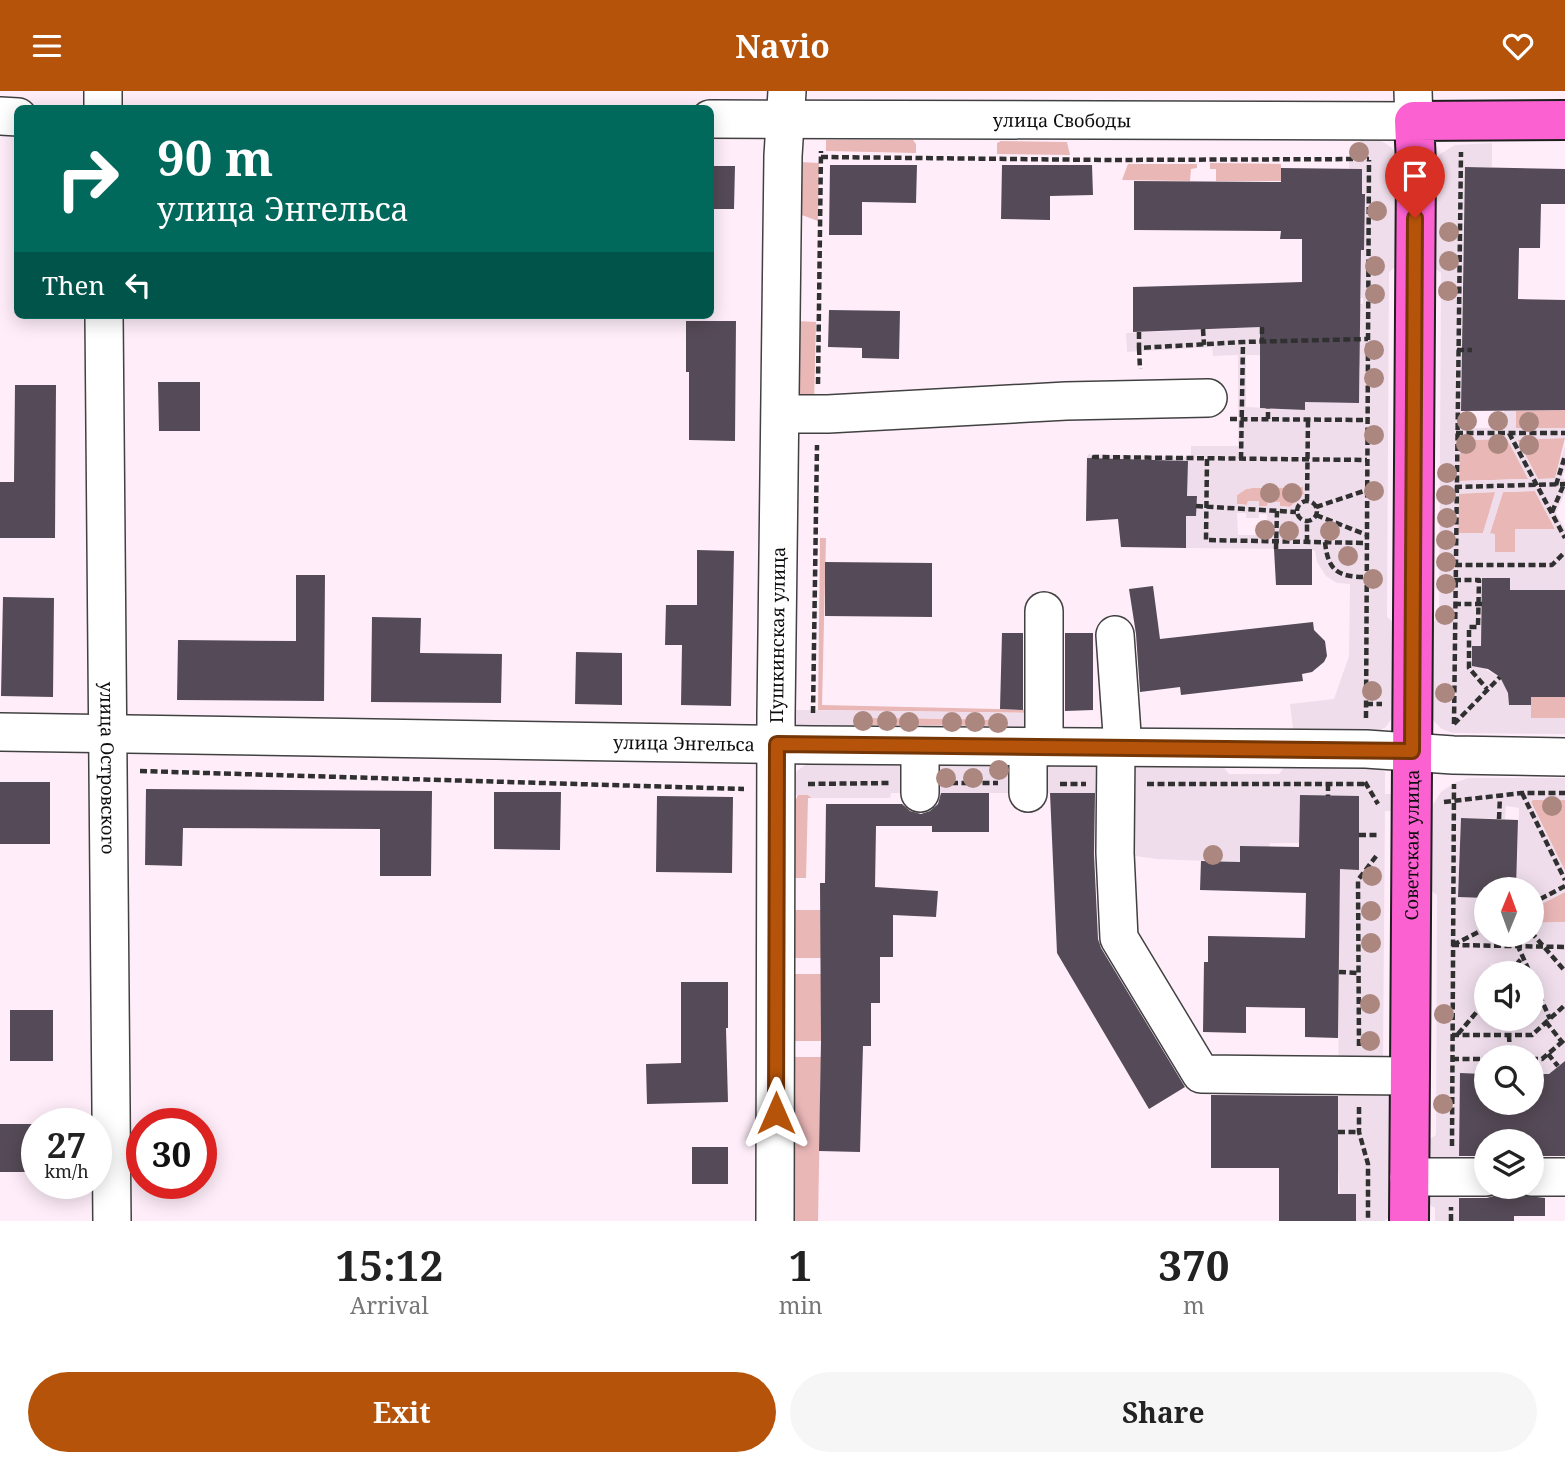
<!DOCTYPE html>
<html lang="en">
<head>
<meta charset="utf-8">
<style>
  body { margin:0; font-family:"Noto Serif",serif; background:#f6f6f6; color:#222; height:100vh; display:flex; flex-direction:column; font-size:26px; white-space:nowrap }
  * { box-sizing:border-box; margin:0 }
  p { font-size:23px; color:#767676 }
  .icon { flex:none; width:38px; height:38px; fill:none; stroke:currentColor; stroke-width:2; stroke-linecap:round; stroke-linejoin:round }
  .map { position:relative; height:1130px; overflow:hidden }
  .panel { display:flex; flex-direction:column; background:#fff; flex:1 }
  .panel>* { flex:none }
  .guide { position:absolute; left:14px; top:14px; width:700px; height:214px; border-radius:10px; box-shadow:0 4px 18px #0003; background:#00695c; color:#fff; overflow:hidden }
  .needle { width:46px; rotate:1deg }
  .fabs { position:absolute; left:1474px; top:786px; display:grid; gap:14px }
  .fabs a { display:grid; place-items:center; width:70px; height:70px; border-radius:50%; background:#fff; box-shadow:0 4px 18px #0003; font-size:35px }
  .speed { position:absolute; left:21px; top:1017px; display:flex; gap:14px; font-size:35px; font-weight:700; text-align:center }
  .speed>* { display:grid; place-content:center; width:91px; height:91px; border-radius:50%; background:#fff; box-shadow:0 4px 18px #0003; line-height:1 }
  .speed small { font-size:18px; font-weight:400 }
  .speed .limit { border:10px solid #d22; background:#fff; color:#111 }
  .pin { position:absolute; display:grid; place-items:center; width:60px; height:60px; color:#fff; margin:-72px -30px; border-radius:50% 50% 50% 0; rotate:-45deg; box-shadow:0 0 7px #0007 }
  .pin .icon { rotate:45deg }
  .me { position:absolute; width:77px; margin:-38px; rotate:0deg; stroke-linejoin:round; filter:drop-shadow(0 0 5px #0008) }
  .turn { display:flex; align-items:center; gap:24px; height:147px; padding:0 28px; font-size:32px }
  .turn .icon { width:91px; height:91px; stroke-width:2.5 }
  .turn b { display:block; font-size:49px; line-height:60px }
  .then { display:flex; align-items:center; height:66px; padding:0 28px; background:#0003; gap:14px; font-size:26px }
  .eta { display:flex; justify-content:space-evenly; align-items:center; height:119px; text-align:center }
  .eta b { font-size:42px; font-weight:700; line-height:49px }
  .cta { display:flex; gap:14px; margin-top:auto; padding:14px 28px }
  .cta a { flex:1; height:80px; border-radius:42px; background:#b45309; color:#fff; font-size:28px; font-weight:700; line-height:80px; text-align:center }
  .cta a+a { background:#f6f6f6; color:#222 }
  header { display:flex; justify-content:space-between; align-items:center; height:91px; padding:0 28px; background:#b45309; color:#fff; font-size:32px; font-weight:700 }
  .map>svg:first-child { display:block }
</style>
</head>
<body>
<header><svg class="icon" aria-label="menu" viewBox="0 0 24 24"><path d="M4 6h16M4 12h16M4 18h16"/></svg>Navio<svg class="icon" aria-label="heart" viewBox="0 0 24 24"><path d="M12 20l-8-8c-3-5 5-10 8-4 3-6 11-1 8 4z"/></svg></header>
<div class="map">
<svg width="1565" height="1130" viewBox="0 0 1565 1130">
  <rect width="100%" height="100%" fill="#ffeefa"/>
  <!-- green -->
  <path fill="#eab7b7" d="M 826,49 L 913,49 L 916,53 L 916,62 L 826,60 Z
    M 1001,50 L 1067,51 L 1070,64 L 997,63 L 997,52 Z
    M 800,71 L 819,72 L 818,130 L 799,123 Z
    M 1210,72 L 1281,73 L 1281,90 L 1216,90 L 1216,78 L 1210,78 Z
    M 1128,73 L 1197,73 L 1197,77 L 1191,78 L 1190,90 L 1122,89 Z
    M 797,230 L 816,231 L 814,315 L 796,307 Z
    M 1565,319 L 1565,337 L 1516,337 L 1516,320 Z
    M 1565,347 L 1555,388 L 1538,388 L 1517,348 Z
    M 1507,348 L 1529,388 L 1459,390 L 1460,349 Z
    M 1303,396 L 1304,403 L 1290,416 L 1280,415 L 1268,411 L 1268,415 L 1259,415 L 1259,410 L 1248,410 L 1247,414 L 1237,413 L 1237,404 L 1246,398 L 1252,397 Z
    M 1535,400 L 1555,438 L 1515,461 L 1495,461 L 1490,442 L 1503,401 Z
    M 1496,401 L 1483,442 L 1458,442 L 1459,402 Z
    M 820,447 L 826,447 L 822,614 L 1036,619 L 1036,622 L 818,619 Z
    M 1531,606 L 1565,606 L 1565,627 L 1531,627 Z
    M 859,626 L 1003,629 L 1003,635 L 859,634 Z
    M 798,704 L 808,704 L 812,707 L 808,707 L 806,787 L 791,787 L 793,714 Z
    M 1532,709 L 1565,709 L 1565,780 L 1531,711 Z
    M 1565,801 L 1565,831 L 1531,832 L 1531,818 Z
    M 791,819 L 821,819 L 821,867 L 791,867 Z
    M 791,883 L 821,883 L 821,950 L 790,950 Z
    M 790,966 L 821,966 L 818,1130 L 789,1130 Z"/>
  <!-- plaza -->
  <path fill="#efddeb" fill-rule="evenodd" d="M 1360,47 L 1375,47 L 1385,52 L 1392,57 L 1399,72 L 1398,174 L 1389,181 L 1387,526 L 1396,534 L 1395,622 L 1386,636 L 1376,641 L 1296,641 L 1293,638 L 1290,613 L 1334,608 L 1349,565 L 1350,493 L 1337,492 L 1326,485 L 1317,471 L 1315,460 L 1311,458 L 1186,457 L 1186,425 L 1196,425 L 1196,405 L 1187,405 L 1087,367 L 1088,363 L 1188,366 L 1191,365 L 1191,355 L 1238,355 L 1238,264 L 1213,265 L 1212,256 L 1127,261 L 1126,242 L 1302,234 L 1360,235 L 1360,213 L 1363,213 L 1363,207 L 1361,207 L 1362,78 L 1349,78 L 1349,62 L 1360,62 ZM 1246,264 L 1260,264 L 1301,275 L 1360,276 L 1359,312 L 1305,311 L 1304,319 L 1246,316 ZM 1252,397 L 1303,396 L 1304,403 L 1290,416 L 1280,415 L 1280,411 L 1268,410 L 1267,415 L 1259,415 L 1259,410 L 1248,410 L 1247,414 L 1237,413 L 1237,404 L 1246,398 ZM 1237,422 L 1246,422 L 1246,427 L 1259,427 L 1259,423 L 1267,423 L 1267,434 L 1271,435 L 1271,444 L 1238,444 Z
    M 1492,52 L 1492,76 L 1465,76 L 1462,235 L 1473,236 L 1462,270 L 1461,337 L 1504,337 L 1504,319 L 1516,320 L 1516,337 L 1565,337 L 1565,347 L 1517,349 L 1538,388 L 1555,387 L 1565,354 L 1565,378 L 1562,387 L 1565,388 L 1565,401 L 1556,422 L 1565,438 L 1565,499 L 1510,499 L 1481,555 L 1472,555 L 1481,576 L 1500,586 L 1508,602 L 1509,614 L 1531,614 L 1531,627 L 1565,627 L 1565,643 L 1453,642 L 1442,638 L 1433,629 L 1428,613 L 1430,534 L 1439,526 L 1441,182 L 1434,177 L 1434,72 L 1440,63 L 1455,54 ZM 1507,348 L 1528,388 L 1459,390 L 1461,349 ZM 1535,400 L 1555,438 L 1515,438 L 1515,461 L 1495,461 L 1495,443 L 1490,442 L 1503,401 ZM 1495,401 L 1483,442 L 1458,442 L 1459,403 Z
    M 789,619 L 813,619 L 1036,622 L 1033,638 L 799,636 L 791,629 ZM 859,627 L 1002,628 L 1003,635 L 859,634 Z
    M 809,671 L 1221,673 L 1229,683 L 1279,683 L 1286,674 L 1375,675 L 1385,681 L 1385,703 L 1396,703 L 1396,720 L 1385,720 L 1383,972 L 1394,972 L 1391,1125 L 1384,1130 L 1356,1130 L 1355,1103 L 1340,1103 L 1338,1078 L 1339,778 L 1359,778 L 1359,710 L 1355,705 L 1300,705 L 1299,752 L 1270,752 L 1269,756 L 1240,755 L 1240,771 L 1221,770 L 1220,758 L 1207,758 L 1206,770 L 1156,768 L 1115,762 L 1101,702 L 891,702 L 890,707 L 812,707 L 808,704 L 794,704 L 794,689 L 797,680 Z
    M 1468,687 L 1565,687 L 1565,709 L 1533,709 L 1531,711 L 1565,780 L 1565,801 L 1531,818 L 1531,798 L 1516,798 L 1519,717 L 1506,715 L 1505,728 L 1461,727 L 1458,806 L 1486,807 L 1486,844 L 1531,844 L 1531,832 L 1565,831 L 1565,970 L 1546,986 L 1543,983 L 1531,983 L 1531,966 L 1486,966 L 1486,982 L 1465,982 L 1460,987 L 1459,1130 L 1435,1130 L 1435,1117 L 1428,1113 L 1428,1049 L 1436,1044 L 1437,804 L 1428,798 L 1430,718 L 1441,701 L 1454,692 ZM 1503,872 L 1506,875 L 1503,882 L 1531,882 L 1531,928 L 1486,928 L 1486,882 L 1493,882 L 1490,873 Z"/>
  <!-- building -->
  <path fill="#554a57" d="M 830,74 L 917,74 L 916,112 L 862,111 L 862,144 L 829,144 Z
    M 1002,74 L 1092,74 L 1093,104 L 1050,105 L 1050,129 L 1001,128 Z
    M 710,75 L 735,75 L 734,118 L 710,118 Z
    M 1465,76 L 1565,78 L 1565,113 L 1541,113 L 1540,157 L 1519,157 L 1518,208 L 1565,209 L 1565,319 L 1461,320 Z
    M 1281,77 L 1362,78 L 1362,103 L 1365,103 L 1364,159 L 1361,159 L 1359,312 L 1305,311 L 1305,319 L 1260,317 L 1260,236 L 1133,241 L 1133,196 L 1302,191 L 1302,148 L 1280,148 L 1281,140 L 1134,139 L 1134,90 L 1281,91 Z
    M 829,219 L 900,220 L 899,268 L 862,267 L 862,257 L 828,256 Z
    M 686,230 L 736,230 L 735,350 L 689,349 L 689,281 L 686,281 Z
    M 158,291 L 200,291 L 200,340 L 159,340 Z
    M 15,294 L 56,294 L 55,447 L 0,447 L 0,391 L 14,391 Z
    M 1087,367 L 1188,370 L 1187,405 L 1197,405 L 1196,425 L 1186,425 L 1186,457 L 1121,456 L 1118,428 L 1086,430 Z
    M 1274,458 L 1312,458 L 1312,494 L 1276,494 Z
    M 697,459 L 734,460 L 731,615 L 681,614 L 682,554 L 665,554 L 666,514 L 697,514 Z
    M 825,471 L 932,472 L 932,526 L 825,525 Z
    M 296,484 L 325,484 L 324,610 L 177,609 L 178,549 L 296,550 Z
    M 1482,487 L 1510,487 L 1510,499 L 1565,499 L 1565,606 L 1531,606 L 1531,614 L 1509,614 L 1508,602 L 1500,586 L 1488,578 L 1472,575 L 1472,555 L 1481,555 Z
    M 1153,495 L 1160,548 L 1313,531 L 1314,539 L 1325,550 L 1327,565 L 1324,571 L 1312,581 L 1302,583 L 1303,590 L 1181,604 L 1180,596 L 1140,601 L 1136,543 L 1129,498 Z
    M 3,506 L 54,507 L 53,606 L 1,605 Z
    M 372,526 L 421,527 L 420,562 L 502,563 L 501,612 L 371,611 Z
    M 1002,542 L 1023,542 L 1023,619 L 1000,618 Z
    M 1065,542 L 1093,542 L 1093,619 L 1065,620 Z
    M 576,561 L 622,562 L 622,614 L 575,613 Z
    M 0,691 L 50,691 L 50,753 L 0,753 Z
    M 146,698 L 432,700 L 431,785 L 380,785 L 380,738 L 183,737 L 182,775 L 145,774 Z
    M 494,701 L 561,701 L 560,759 L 494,758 Z
    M 941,702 L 989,702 L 989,741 L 932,741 L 932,735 L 876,735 L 875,796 L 938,800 L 936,826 L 893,824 L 893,866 L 880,866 L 880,912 L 871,912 L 871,955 L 863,955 L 860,1061 L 819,1060 L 821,950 L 820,792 L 825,792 L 826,713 L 902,713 L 910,720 L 921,723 L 930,720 L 938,713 Z
    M 1050,702 L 1095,702 L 1094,763 L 1098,848 L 1101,857 L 1185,996 L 1149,1018 L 1057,862 Z
    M 1300,704 L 1359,705 L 1359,779 L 1340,778 L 1338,947 L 1305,946 L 1305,917 L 1246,916 L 1246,942 L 1203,941 L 1204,871 L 1208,871 L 1208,845 L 1305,847 L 1306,802 L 1200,799 L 1201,770 L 1240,771 L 1240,755 L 1299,756 Z
    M 657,705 L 733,706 L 732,782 L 656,781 Z
    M 1461,727 L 1518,729 L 1516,798 L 1486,798 L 1486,807 L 1458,806 Z
    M 681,891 L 728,891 L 728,937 L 726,937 L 728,1011 L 647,1013 L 646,973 L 681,972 Z
    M 10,919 L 53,919 L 53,970 L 10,970 Z
    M 1565,970 L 1565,1065 L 1531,1065 L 1531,1050 L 1486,1050 L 1486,1065 L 1459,1065 L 1460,982 L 1486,983 L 1486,1012 L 1531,1012 L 1531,983 L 1549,983 Z
    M 1211,1004 L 1338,1005 L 1338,1103 L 1356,1103 L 1356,1130 L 1279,1130 L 1279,1077 L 1211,1077 Z
    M 0,1033 L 37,1033 L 37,1081 L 0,1081 Z
    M 692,1056 L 728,1056 L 728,1093 L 692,1093 Z
    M 1504,1096 L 1512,1096 L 1521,1104 L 1545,1107 L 1545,1125 L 1514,1125 L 1514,1130 L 1459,1130 L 1459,1107 L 1487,1107 L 1497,1104 Z"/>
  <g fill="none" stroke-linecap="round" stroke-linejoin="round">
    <!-- minor casing -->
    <g stroke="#414141" stroke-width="40">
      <g id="minor">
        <path d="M 103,0 L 103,18"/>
        <path d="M 0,25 L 18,26"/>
        <path id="s1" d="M 710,28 L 1414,30 L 1413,0"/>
        <path id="s2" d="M 104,224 L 112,1130"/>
        <path d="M 781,323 L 828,323 L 1066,310 L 1208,307"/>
        <path d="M 1115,544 L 1123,657"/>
        <path id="s3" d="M 0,641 L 812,654 L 1366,658 L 1453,664 L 1565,666"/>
        <path d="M 1044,656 L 1044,520"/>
        <path d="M 1116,657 L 1115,762 L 1119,847 L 1201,983 L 1410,985"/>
        <path d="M 920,702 L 920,655"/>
        <path d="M 1028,702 L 1028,656"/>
        <path d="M 1409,1086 L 1486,1086"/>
        <path d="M 1531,1086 L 1565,1086"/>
        <path id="s4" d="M 775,1130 L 776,625 L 783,65 L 787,0"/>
      </g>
    </g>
    <!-- major casing -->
    <g stroke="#1f1f1f" stroke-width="42">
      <g id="major">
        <path id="s5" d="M 1409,1130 L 1416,72 L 1414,30 L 1565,29"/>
      </g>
    </g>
    <!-- path -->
    <path stroke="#303030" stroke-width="4.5" stroke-dasharray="7 3.5" stroke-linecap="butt" d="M 821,66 L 1108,69 L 1369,68
      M 1262,236 L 1262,251
      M 1203,238 L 1204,254
      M 1139,241 L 1139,257 L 1243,251 L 1368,248
      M 1139,257 L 1140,278
      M 1457,259 L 1472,259
      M 818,293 L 821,60
      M 1230,328 L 1367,329
      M 1268,328 L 1268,317
      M 1456,342 L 1565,342
      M 1509,342 L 1565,447
      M 1094,368 L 1094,366 L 1367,369
      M 1207,368 L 1206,449 L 1366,452
      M 1241,368 L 1243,251
      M 1556,394 L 1565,365
      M 1455,396 L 1565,393
      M1297 420a10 10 0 1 1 20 0a10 10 0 1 1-20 0Z
      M 1307,410 L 1308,328
      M 1196,415 L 1296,421
      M 1316,416 L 1367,399
      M 1552,421 L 1564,393
      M 1316,424 L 1367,444
      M 1307,451 L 1307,431
      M 1325,451 C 1328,480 1338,486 1366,486
      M 1276,458 L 1277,420
      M 1455,474 L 1552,474 L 1565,461
      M 1454,489 L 1479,489 L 1478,536 L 1469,536 L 1469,577 L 1487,598
      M 1454,513 L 1482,513
      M 1366,613 L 1382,613
      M 813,622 L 817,354
      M 1366,627 L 1369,69
      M 1454,633 L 1461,61
      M 1454,633 L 1500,586
      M 140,680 L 744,698
      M 1365,691 L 1378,713
      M 951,692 L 998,692
      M 808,693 L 890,692
      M 1060,693 L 1086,693
      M 1147,693 L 1365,693
      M 1328,693 L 1328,705
      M 1522,702 L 1565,789
      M 1444,711 L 1522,702 L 1565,702
      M 1499,728 L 1500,705
      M 1359,744 L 1378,744
      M 1531,813 L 1565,795
      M 1531,841 L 1565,880
      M 1513,844 L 1530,882
      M 1452,854 L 1565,856
      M 1453,854 L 1486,837
      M 1339,881 L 1358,882
      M 1509,882 L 1523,866
      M 1531,885 L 1550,928
      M 1546,931 L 1562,951 L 1565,948
      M 1458,943 L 1486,910
      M 1452,944 L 1532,944 L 1565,914
      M 1509,944 L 1510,966
      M 1359,955 L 1358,789 L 1377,764
      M 1548,963 L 1558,975
      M 1452,968 L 1486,968
      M 1531,968 L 1542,968 L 1562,951 L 1565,954
      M 1359,1016 L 1359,1041 L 1368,1073 L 1368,1130
      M 1338,1041 L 1358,1041
      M 1452,1055 L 1454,693
      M 1451,1130 L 1451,1116"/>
    <!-- minor -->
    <use href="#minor" stroke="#fff" stroke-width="37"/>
    <!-- major -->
    <use href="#major" stroke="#fc61d2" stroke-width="38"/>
  </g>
  <!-- trees -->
  <g fill="#ab8780">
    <circle cx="1359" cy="61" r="10"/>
    <circle cx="1377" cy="120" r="10"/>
    <circle cx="1449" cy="141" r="10"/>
    <circle cx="1449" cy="170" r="10"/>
    <circle cx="1375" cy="175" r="10"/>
    <circle cx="1448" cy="200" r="10"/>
    <circle cx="1375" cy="203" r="10"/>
    <circle cx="1374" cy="259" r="10"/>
    <circle cx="1374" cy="287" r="10"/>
    <circle cx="1467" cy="330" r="10"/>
    <circle cx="1498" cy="330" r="10"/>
    <circle cx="1529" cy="331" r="10"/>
    <circle cx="1374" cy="344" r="10"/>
    <circle cx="1466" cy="353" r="10"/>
    <circle cx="1498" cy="353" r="10"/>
    <circle cx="1529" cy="354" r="10"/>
    <circle cx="1447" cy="382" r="10"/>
    <circle cx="1374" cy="400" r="10"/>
    <circle cx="1270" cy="402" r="10"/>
    <circle cx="1292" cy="402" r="10"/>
    <circle cx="1446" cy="404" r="10"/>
    <circle cx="1447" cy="427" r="10"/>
    <circle cx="1265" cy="439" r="10"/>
    <circle cx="1289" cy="440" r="10"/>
    <circle cx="1330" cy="440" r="10"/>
    <circle cx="1446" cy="449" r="10"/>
    <circle cx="1348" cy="465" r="10"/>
    <circle cx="1446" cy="471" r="10"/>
    <circle cx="1373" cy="488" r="10"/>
    <circle cx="1446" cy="493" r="10"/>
    <circle cx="1445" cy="524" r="10"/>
    <circle cx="1372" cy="600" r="10"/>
    <circle cx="1445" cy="602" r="10"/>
    <circle cx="863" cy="630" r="10"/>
    <circle cx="887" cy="630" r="10"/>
    <circle cx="909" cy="631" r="10"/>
    <circle cx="952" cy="631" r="10"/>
    <circle cx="975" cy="631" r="10"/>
    <circle cx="998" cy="632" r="10"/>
    <circle cx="999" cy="679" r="10"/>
    <circle cx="946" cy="687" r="10"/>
    <circle cx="973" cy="687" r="10"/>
    <circle cx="1552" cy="715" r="10"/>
    <circle cx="1213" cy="764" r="10"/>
    <circle cx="1372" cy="785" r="10"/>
    <circle cx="1371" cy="820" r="10"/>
    <circle cx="1371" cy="852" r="10"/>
    <circle cx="1370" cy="913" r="10"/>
    <circle cx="1444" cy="923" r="10"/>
    <circle cx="1370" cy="950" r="10"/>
    <circle cx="1443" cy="1013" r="10"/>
  </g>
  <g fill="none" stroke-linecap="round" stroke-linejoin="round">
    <!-- route casing -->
    <g stroke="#753606" stroke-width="18">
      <path id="route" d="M 776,1022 L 777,653 L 1412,660 L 1415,127"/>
    </g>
    <!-- route -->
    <use href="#route" stroke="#b45309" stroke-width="12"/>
  </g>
  <g text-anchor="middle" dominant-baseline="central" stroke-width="7" stroke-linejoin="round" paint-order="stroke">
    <!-- street labels -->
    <g font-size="18" fill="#0e0e0e" stroke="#fff">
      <text stroke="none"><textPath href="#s1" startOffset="352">улица Свободы</textPath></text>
      <text stroke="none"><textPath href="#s4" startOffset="586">Пушкинская улица</textPath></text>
      <text stroke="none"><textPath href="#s3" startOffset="684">улица Энгельса</textPath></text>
      <text stroke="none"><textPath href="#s2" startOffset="453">улица Островского</textPath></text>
      <text stroke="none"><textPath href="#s5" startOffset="376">Советская улица</textPath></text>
    </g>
  </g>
</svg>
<div class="fabs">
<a><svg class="needle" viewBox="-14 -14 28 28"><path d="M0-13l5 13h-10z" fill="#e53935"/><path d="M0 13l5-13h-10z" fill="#767676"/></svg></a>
<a><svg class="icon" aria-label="sound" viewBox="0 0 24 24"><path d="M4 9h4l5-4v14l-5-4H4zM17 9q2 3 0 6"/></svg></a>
<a><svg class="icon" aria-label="search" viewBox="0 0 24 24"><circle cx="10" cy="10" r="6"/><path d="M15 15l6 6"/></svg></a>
<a><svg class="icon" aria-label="layers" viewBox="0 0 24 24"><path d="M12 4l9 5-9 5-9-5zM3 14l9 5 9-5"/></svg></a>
</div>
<div class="speed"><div>27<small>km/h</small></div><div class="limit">30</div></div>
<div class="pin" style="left:1415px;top:127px;background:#d93025"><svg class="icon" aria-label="arrive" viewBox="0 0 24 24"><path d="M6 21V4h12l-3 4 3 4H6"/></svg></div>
<svg class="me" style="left:776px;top:1022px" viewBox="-20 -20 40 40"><path d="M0-17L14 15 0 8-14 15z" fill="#b45309" stroke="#fff" stroke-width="4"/></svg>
<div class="guide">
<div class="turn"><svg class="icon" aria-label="right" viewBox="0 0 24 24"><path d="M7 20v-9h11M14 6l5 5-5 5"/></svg><div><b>90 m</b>улица Энгельса</div></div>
<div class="then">Then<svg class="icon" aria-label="left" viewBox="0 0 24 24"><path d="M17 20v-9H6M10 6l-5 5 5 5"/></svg></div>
</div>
</div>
<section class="panel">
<div class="eta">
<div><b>15:12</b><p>Arrival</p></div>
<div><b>1</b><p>min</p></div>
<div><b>370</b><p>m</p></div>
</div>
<div class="cta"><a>Exit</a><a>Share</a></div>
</section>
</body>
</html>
